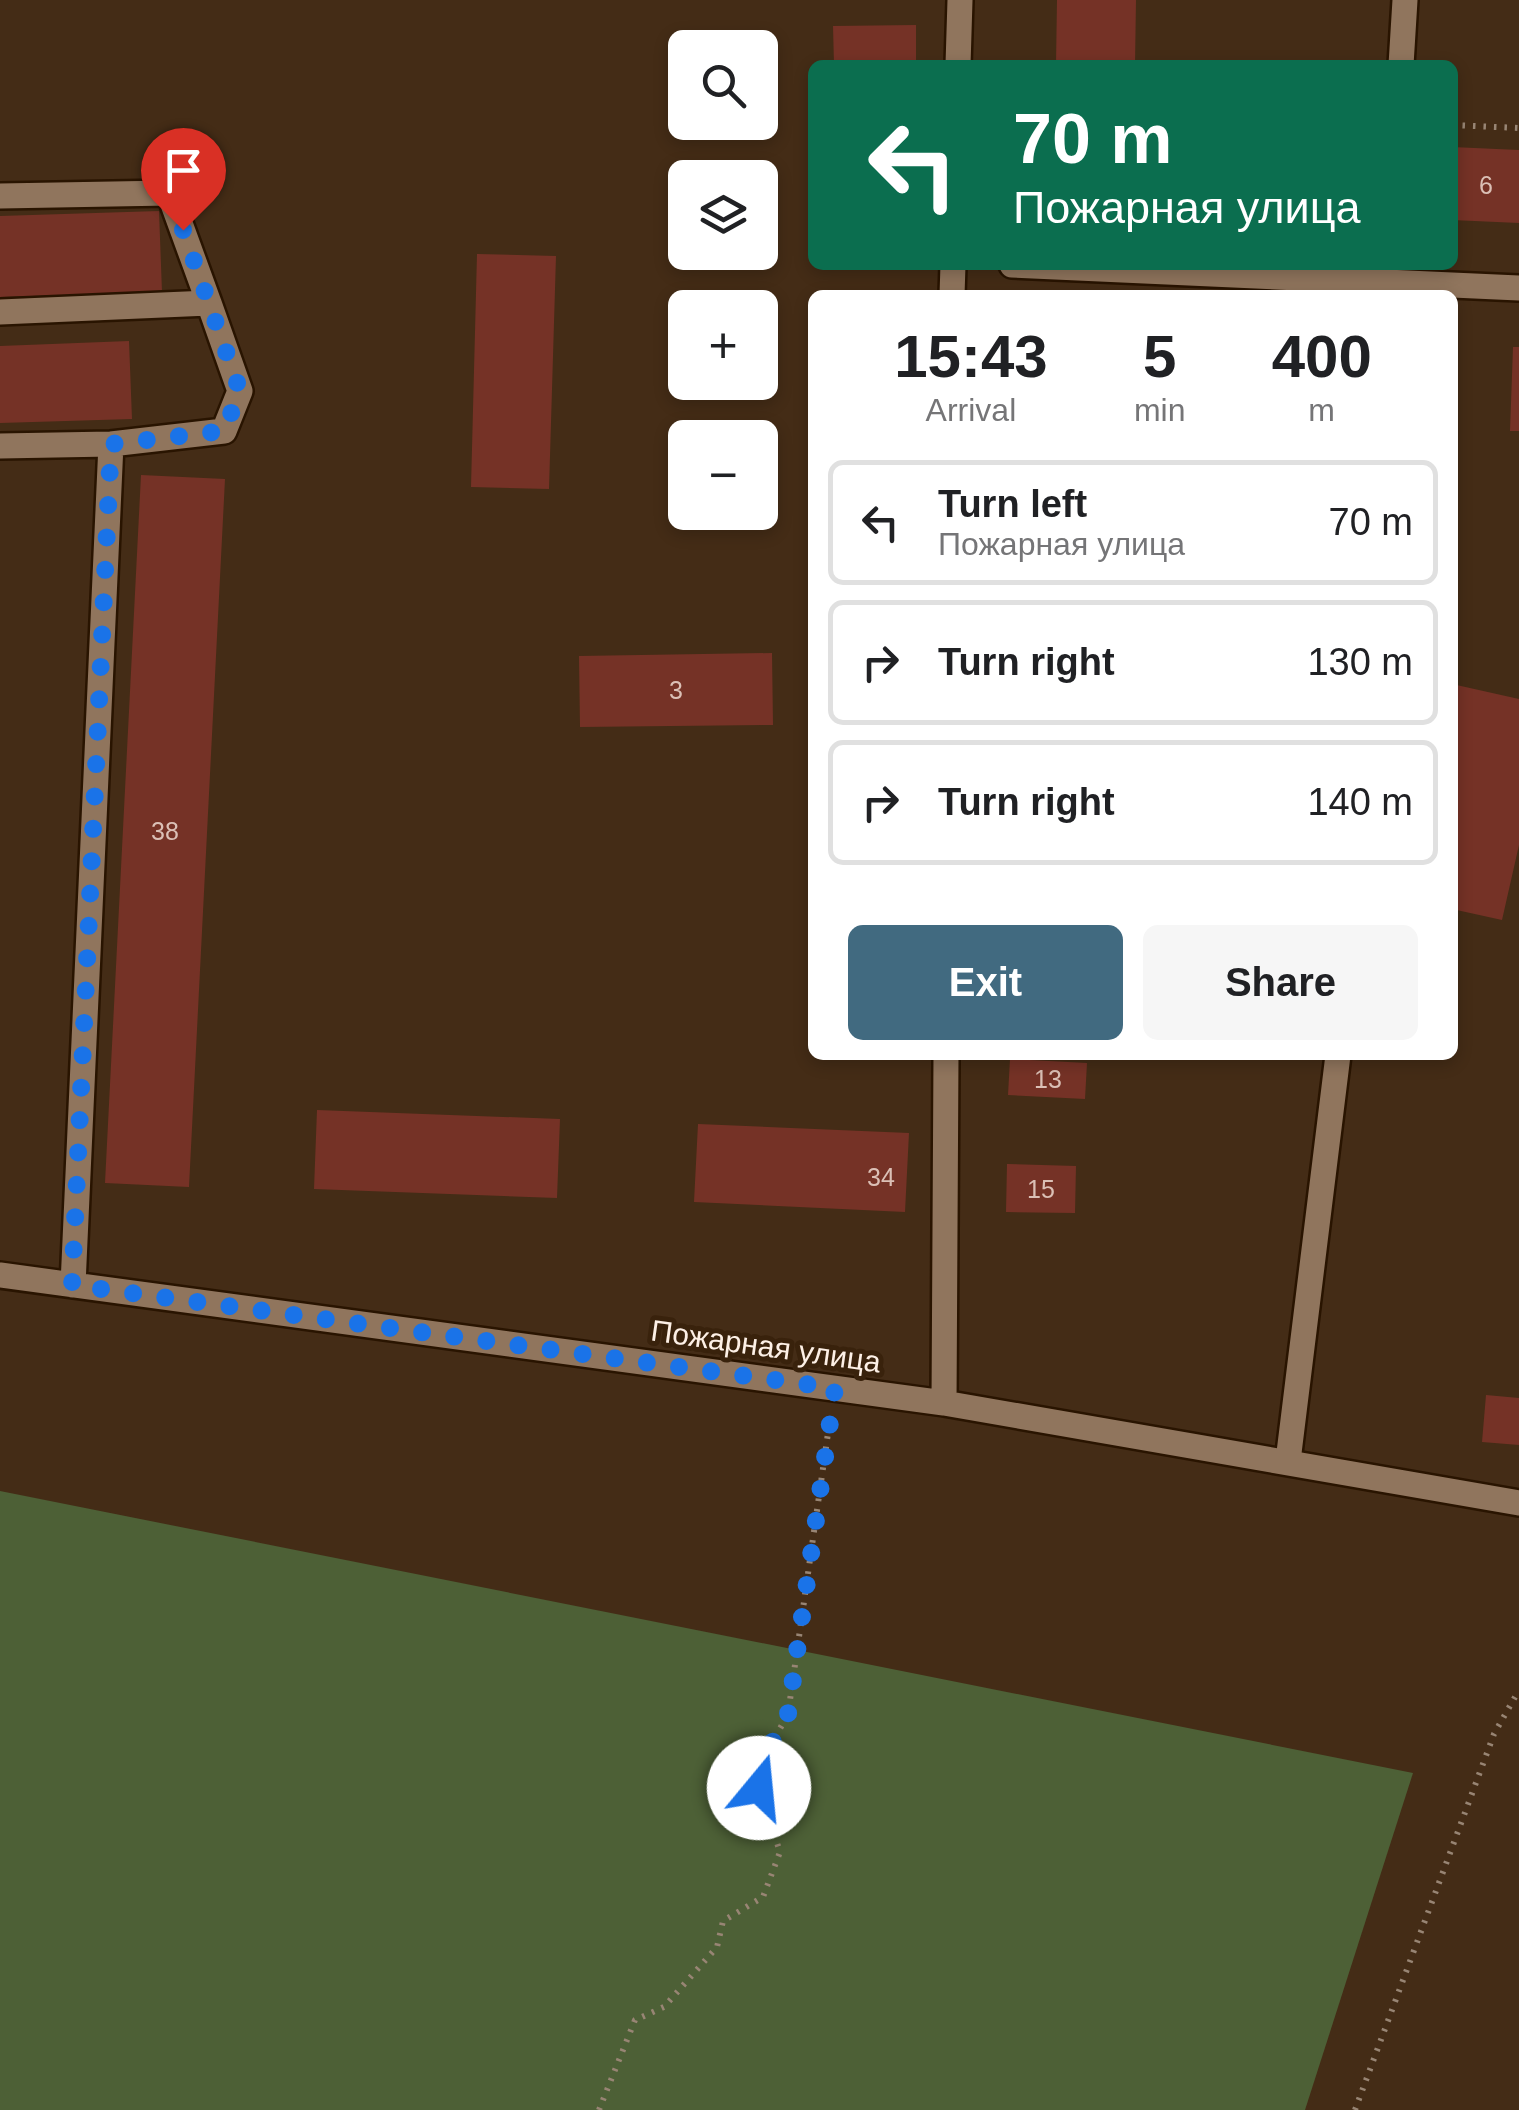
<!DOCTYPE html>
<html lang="en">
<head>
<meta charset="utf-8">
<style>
  body { margin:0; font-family:Helvetica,sans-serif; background:#f6f6f6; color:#202124; height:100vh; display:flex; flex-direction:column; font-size:38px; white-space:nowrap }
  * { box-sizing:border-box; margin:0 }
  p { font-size:32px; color:#757577 }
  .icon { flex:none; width:55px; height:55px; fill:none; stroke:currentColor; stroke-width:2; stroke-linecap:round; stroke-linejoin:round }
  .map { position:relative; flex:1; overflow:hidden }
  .drawer { position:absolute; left:808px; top:290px; width:650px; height:770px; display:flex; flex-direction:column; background:#fff; border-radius:15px; box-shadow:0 5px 15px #0003 }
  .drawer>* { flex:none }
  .hud { position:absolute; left:808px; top:60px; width:650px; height:210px; border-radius:15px; box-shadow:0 5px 15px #0003; background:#0b6e4f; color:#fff; overflow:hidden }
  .controls { position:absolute; left:668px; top:30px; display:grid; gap:20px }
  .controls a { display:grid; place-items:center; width:110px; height:110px; border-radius:15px; background:#fff; box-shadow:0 5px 15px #0003; font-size:50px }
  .pin { position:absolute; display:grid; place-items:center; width:85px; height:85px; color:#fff; margin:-102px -42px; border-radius:50% 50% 50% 0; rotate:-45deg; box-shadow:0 0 10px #0007 }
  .pin .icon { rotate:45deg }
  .me { position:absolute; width:110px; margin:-55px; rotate:17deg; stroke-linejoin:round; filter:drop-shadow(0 0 8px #0008) }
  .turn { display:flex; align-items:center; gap:35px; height:210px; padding:0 40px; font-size:45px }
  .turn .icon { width:130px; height:130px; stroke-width:2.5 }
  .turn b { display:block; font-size:70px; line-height:85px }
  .eta { display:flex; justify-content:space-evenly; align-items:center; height:170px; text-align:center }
  .eta b { font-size:60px; font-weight:800; line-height:70px }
  .primary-button { display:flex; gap:20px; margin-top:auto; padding:20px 40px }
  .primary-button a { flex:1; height:115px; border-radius:15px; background:#416a80; color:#fff; font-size:40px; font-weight:800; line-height:115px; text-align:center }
  .primary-button a+a { background:#f6f6f6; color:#202124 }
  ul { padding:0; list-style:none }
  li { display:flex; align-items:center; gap:30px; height:125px; margin:0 20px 15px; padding:0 20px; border:5px solid #e0e0e0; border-radius:15px }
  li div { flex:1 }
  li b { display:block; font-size:38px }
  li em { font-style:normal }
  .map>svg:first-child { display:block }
</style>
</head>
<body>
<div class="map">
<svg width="1519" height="2110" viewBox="0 0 1519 2110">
  <rect width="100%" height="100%" fill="#442c16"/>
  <!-- green -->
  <path fill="#4d6036" d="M 0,1491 L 1413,1773 L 1305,2110 L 0,2110 Z"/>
  <!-- building -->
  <path fill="#753226" d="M 1057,0 L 1136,0 L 1135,65 L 1056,65 Z
    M 916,25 L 916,65 L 834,65 L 833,26 Z
    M 1452,147 L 1519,150 L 1519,223 L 1452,220 Z
    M 159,211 L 162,292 L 0,297 L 0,216 Z
    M 477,254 L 556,256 L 549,489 L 471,487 Z
    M 129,341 L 132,419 L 0,423 L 0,346 Z
    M 1513,347 L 1519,347 L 1519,431 L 1510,431 Z
    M 141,475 L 225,479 L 189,1187 L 105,1183 Z
    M 772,653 L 773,725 L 580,727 L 579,656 Z
    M 1452,684 L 1519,699 L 1519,845 L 1502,920 L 1452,909 Z
    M 1010,1059 L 1087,1063 L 1085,1099 L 1008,1095 Z
    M 317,1110 L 560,1119 L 557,1198 L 314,1189 Z
    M 698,1124 L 909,1133 L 905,1212 L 694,1202 Z
    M 1007,1164 L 1076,1166 L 1075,1213 L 1006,1212 Z
    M 1486,1395 L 1519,1398 L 1519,1445 L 1482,1442 Z"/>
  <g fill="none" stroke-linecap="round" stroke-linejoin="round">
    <!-- minor casing -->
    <g stroke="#291400" stroke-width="30">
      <path id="minor" d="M 958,65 L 960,0
        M 1401,65 L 1405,0
        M 0,196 L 169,193 L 209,303
        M 1012,265 L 1519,288
        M 952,295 L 953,265
        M 0,312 L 209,303 L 240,391 L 224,431 L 111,444 L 0,446
        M 0,1275 L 944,1403 L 1519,1503
        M 73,1285 L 111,444
        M 944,1403 L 946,1055
        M 1288,1461 L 1338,1055"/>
    </g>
    <!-- path -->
    <path stroke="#988574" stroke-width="6" stroke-dasharray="2.5 8" stroke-linecap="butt" d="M 1452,125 L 1519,128
      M 599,2110 L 635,2020 L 664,2007 L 717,1947 L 723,1921 L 763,1897 L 780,1852 L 759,1788 L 766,1754 L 788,1714 L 830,1419
      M 1355,2110 L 1494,1734 L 1519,1690"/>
    <!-- minor -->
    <use href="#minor" stroke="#90755d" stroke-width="25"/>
  </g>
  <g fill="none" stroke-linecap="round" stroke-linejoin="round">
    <!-- route -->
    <path stroke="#1a73e8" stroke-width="18" stroke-dasharray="0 32.4" d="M 183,230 L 240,391 L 224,431 L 111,444 L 72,1285 L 835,1388 L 788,1714 L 766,1754 L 759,1788"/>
  </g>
  <g text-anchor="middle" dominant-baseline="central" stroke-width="10" stroke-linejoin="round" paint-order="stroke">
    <!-- number labels -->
    <g font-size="25" fill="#dbc0b6">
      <text x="1486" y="185">6</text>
      <text x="676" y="690">3</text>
      <text x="165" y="831">38</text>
      <text x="1048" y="1079">13</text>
      <text x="881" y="1177">34</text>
      <text x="1041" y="1189">15</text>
    </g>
    <!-- street labels -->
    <g font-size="30" fill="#fdf0e6" stroke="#39220c">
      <text transform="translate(766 1346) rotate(8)">Пожарная улица</text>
    </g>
  </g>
</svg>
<div class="controls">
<a><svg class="icon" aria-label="search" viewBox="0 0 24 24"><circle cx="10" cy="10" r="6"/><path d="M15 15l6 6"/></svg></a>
<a><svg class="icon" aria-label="layers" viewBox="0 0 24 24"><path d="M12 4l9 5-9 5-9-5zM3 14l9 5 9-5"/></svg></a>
<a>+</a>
<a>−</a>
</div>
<div class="pin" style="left:183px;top:230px;background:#d93025"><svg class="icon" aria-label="arrive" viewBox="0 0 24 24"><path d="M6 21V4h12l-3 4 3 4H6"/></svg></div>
<svg class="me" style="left:759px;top:1788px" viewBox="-20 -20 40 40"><circle r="19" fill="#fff"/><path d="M0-13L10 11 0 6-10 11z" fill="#1a73e8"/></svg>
<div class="hud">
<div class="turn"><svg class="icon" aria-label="left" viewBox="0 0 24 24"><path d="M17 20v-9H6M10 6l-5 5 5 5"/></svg><div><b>70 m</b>Пожарная улица</div></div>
</div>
<section class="drawer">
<div class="eta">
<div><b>15:43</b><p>Arrival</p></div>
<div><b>5</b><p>min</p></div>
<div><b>400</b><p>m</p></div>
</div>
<ul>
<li><svg class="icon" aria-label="left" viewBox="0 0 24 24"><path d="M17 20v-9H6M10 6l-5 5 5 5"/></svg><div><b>Turn left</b><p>Пожарная улица</p></div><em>70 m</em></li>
<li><svg class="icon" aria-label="right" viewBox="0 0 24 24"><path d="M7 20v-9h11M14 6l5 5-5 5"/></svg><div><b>Turn right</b></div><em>130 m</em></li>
<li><svg class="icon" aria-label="right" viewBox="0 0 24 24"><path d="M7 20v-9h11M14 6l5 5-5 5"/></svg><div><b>Turn right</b></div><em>140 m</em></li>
</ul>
<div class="primary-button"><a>Exit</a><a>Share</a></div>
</section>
</div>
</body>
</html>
